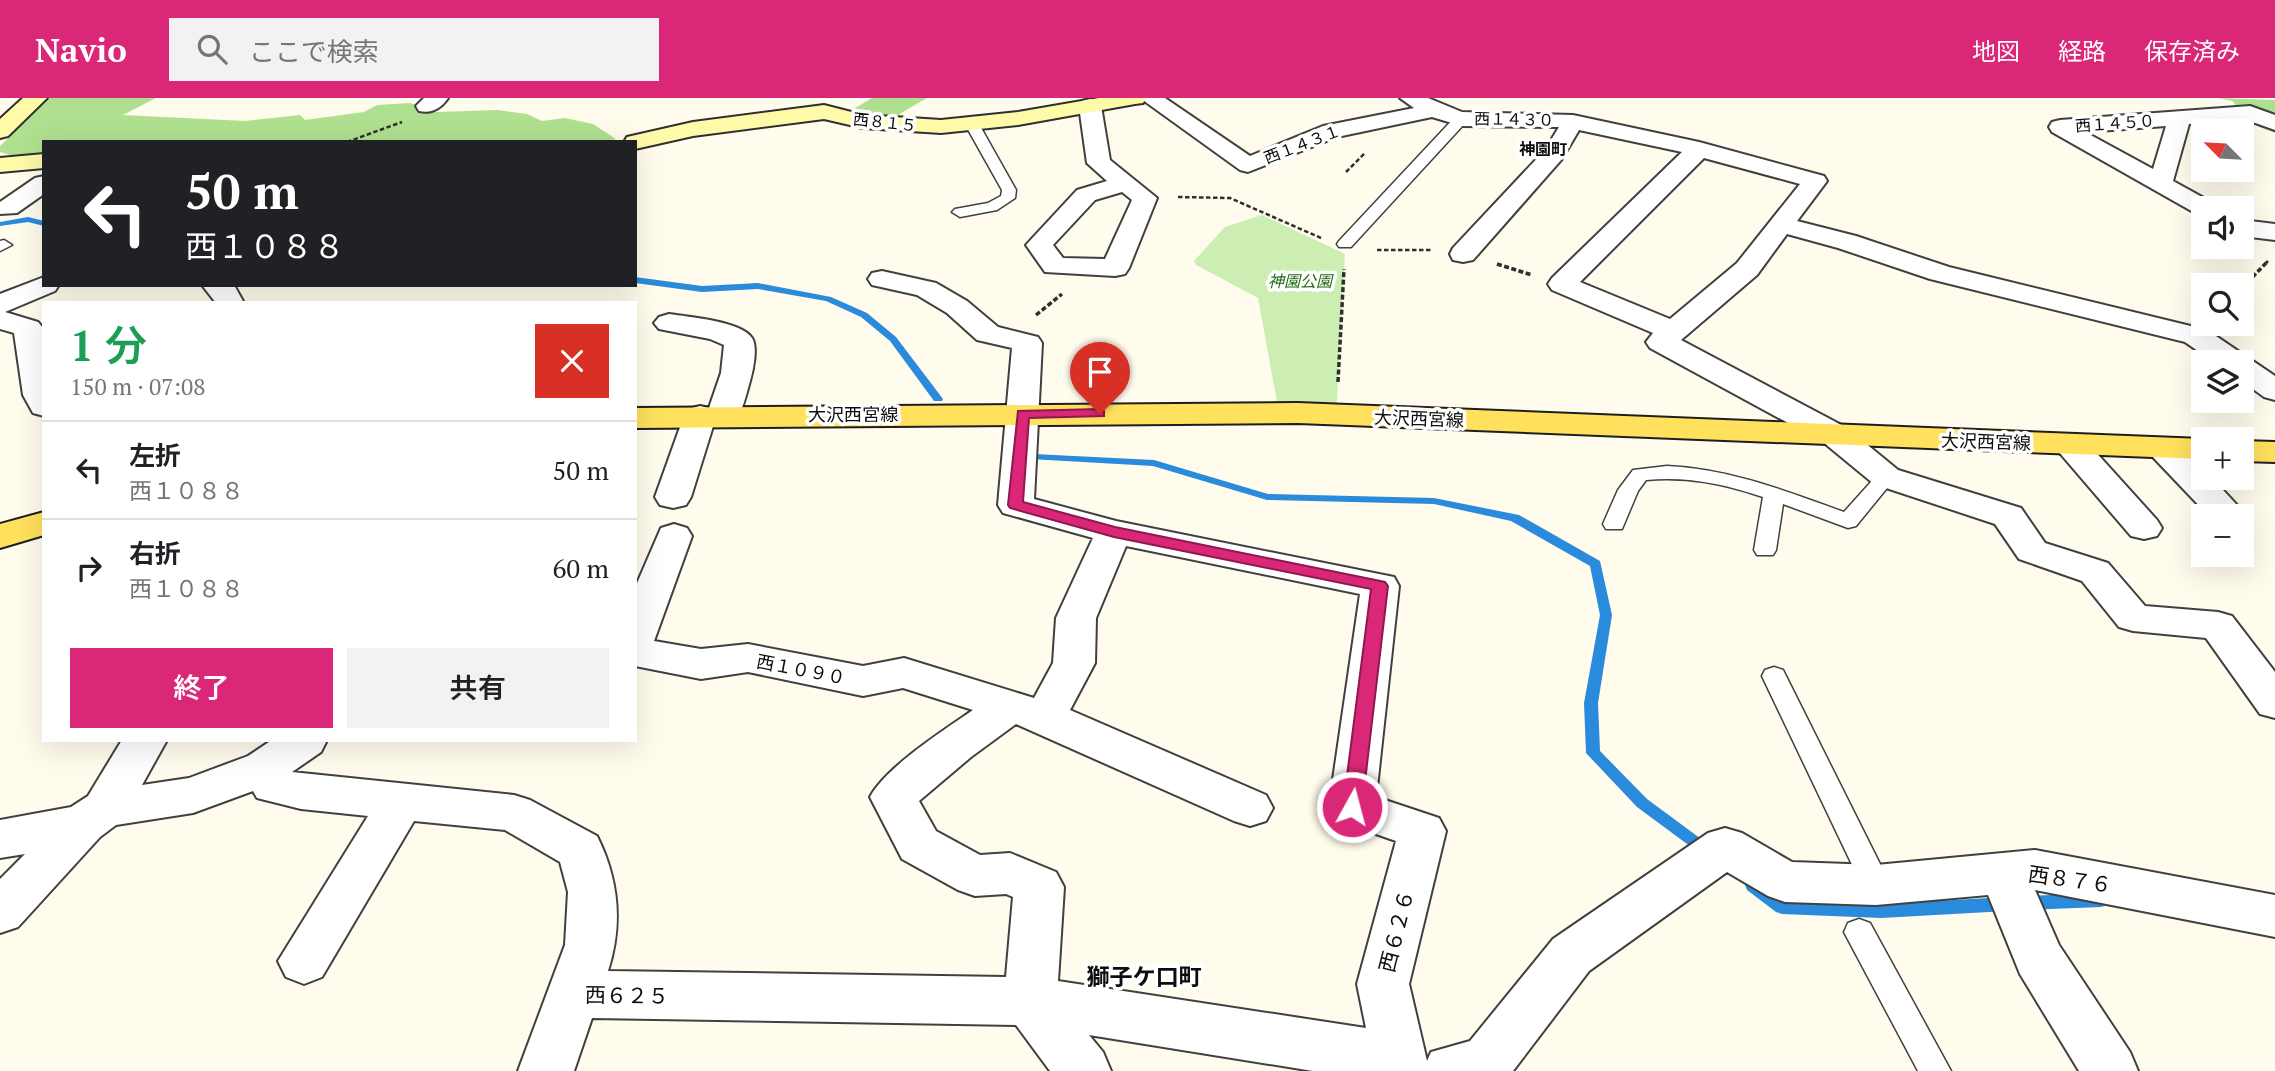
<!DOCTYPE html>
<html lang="ja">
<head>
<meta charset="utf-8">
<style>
  body { margin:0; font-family:"PT Serif","Noto Sans JP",serif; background:#f2f2f2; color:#202124; height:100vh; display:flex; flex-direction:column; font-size:26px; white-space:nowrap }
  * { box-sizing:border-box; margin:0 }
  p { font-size:23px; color:#757577 }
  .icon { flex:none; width:38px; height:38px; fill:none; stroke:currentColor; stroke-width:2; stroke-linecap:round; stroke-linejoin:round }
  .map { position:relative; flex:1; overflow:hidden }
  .drawer { position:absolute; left:42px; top:203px; width:595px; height:441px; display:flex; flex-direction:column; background:#fff; border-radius:0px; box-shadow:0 7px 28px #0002 }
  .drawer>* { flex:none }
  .hud { position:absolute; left:42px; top:42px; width:595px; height:147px; border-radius:0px; box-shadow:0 7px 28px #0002; background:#202124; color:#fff; overflow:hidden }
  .needle { width:46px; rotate:294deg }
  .buttons { position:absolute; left:2191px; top:21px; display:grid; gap:14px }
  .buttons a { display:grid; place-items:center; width:63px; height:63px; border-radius:0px; background:#fff; box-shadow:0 7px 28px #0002; font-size:35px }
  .pin { position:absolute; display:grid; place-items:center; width:60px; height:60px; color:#fff; margin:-72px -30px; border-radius:50% 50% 50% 0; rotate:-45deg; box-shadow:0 0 7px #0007 }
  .pin .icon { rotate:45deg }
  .me { position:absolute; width:77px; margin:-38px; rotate:7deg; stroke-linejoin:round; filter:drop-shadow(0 0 5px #0008) }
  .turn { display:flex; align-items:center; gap:24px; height:147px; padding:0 28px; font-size:32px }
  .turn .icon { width:91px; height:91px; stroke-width:2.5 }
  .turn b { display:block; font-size:49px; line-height:60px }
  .round { display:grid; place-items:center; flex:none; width:74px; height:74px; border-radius:0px; background:#f2f2f2 }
  .headline { display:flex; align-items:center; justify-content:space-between; height:119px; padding:0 28px }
  h1 { font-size:42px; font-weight:600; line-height:52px; color:#1e9e55 }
  .button { display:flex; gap:14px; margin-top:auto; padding:14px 28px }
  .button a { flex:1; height:80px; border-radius:0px; background:#db2777; color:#fff; font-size:28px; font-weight:600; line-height:80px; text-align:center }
  .button a+a { background:#f2f2f2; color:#202124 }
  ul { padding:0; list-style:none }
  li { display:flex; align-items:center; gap:21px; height:98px; padding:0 28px; border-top:2px solid #e0e0e0 }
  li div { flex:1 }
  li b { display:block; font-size:26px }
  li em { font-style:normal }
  header { display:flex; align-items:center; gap:42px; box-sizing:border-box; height:98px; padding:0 35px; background:#db2777; color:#fff }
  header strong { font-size:33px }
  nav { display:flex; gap:38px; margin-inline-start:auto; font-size:24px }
  .search { width:490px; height:63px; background:#f2f2f2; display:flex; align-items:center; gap:18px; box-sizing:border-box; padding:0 24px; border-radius:0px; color:#757577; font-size:26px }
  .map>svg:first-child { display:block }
</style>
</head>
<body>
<header>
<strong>Navio</strong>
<div class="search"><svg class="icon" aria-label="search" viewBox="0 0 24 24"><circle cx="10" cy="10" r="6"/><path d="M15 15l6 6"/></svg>ここで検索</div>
<nav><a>地図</a><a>経路</a><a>保存済み</a></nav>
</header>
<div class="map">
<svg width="2275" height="973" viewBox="0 0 2275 973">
  <rect width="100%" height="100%" fill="#fffced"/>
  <!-- green -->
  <path fill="#cdeeb2" d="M 1262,117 L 1345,156 L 1336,317 L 1279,315 L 1258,200 L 1196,167 L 1194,163 L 1225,129 Z"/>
  <!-- forest -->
  <path fill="#afe08f" d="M 50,0 L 156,0 L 123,17 L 245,23 L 300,17 L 305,22 L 364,14 L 377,7 L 410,5 L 436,14 L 498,12 L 527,16 L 542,23 L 565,20 L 593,26 L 616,41 L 607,44 L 44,44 L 44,58 L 17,59 L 0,54 L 0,48 Z
    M 872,0 L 927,0 L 896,18 L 857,14 L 855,10 Z
    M 2218,0 L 2275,2 L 2275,35 L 2255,27 L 2232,3 Z"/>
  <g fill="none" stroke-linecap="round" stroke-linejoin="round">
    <!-- stream -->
    <path fill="#2a8adc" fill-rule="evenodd" d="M 28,119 L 44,123 L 44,128 L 28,124 L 0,128 L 0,124 Z
      M 635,179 L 702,188 L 758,185 L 831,199 L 867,215 L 896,239 L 943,301 L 942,303 L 934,303 L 890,243 L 861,219 L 826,203 L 758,191 L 702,194 L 635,185 Z
      M 1034,356 L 1154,362 L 1268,396 L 1434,400 L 1519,417 L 1600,463 L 1612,517 L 1598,605 L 1600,653 L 1647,701 L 1712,749 L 1715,753 L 1712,757 L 1707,759 L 1702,757 L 1637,709 L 1586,655 L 1584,605 L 1600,517 L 1590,468 L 1511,423 L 1434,406 L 1267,402 L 1153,368 L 1030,361 L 1029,359 Z
      M 1753,780 L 1785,802 L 1881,806 L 2007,799 L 2013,801 L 2015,806 L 2013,811 L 2007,813 L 1881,820 L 1782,816 L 1776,814 L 1747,792 L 1745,787 L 1747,782 Z
      M 2101,795 L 2107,797 L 2109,802 L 2107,807 L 2101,809 L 2025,812 L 2019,810 L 2017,805 L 2019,800 L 2025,798 Z"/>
    <!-- lane casing -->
    <g stroke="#404040" stroke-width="3">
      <path id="lane" d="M 1461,17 L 1466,18 L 1466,24 L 1351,149 L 1339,149 L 1337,146 L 1339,143 L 1456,18 Z
        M 973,24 L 980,28 L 1016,92 L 1015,100 L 997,112 L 960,119 L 952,114 L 955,111 L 988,105 L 1001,98 L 1002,92 L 966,28 Z
        M 4,142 L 12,147 L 0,153 L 0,143 Z
        M 1667,368 C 1730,371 1786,393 1844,414 L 1879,375 L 1893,375 L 1896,379 L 1856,428 L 1848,430 L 1783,406 L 1776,452 L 1773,457 L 1757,457 L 1754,452 L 1763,399 C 1724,386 1687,378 1646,382 L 1638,393 L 1622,431 L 1606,431 L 1603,426 L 1618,392 L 1633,372 Z
        M 1774,569 L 1783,572 L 1886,778 L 1890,787 L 1886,796 L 1876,799 L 1866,796 L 1762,578 L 1765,572 Z
        M 1859,821 L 1870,825 L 1951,973 L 1918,973 L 1844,834 L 1848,825 Z"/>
    </g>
    <!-- street casing -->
    <g stroke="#404040" stroke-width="4">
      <path id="street" d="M 424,0 L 448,0 C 441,10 432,16 419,13 L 416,8 Z
        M 1140,0 L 1165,0 L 1250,58 L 1323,28 L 1414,10 L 1400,0 L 1428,0 L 1462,14 L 1573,17 L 1699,44 L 1824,78 L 1827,83 L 1797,123 L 1856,138 L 1949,169 L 2207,232 L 2275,278 L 2275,302 L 2264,299 L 2242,283 L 2242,264 L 2214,264 L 2185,244 L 1930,181 L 1838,150 L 1787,136 L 1757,177 L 1681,242 L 1847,330 L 1898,372 L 2021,410 L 2045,445 L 2108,465 L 2145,508 L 2218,514 L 2232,518 L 2275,574 L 2275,620 L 2260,616 L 2206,540 L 2133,533 L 2119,529 L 2082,483 L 2019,461 L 1995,426 L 1874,386 L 1823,344 L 1650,250 L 1646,244 L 1653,235 L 1552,192 L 1548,186 L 1552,180 L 1682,54 L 1579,32 L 1562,61 L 1473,162 L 1463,164 L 1453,162 L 1450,156 L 1453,150 L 1545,52 L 1559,29 L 1462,28 L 1432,19 L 1337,39 L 1248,74 L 1240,72 ZM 1704,60 L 1800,86 L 1737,165 L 1670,221 L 1580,184 Z
        M 1090,1 L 1098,3 L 1101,8 L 1110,62 L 1157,100 L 1129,170 L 1125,176 L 1115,178 L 1045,174 L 1026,147 L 1077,92 L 1107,83 L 1087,65 L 1079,8 L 1082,3 ZM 1122,94 L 1132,102 L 1105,161 L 1063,160 L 1053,147 L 1095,102 Z
        M 2250,8 L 2275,17 L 2275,32 L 2247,22 L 2189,26 L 2173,83 L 2213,105 L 2216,110 L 2203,110 L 2203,117 L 2195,115 L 2052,34 L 2049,29 L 2052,24 L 2060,22 ZM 2166,28 L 2153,71 L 2085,34 Z
        M 44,78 L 44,96 L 17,115 L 0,116 L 0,104 L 35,80 Z
        M 2242,122 L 2275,126 L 2275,142 L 2242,138 Z
        M 882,173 L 936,185 L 967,203 L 998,229 L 1038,239 L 1042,245 L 1034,401 L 1116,423 L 1394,479 L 1399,488 L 1376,699 L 1439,720 L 1446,733 L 1409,886 L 1427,963 L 1431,954 L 1470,943 L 1553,841 L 1708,735 L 1725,730 L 1742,735 L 1792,764 L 1876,767 L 2035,752 L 2275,797 L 2275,839 L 2035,792 L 2059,847 L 2130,954 L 2138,973 L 2079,973 L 2020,876 L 1988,797 L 1876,807 L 1785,804 L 1768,798 L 1727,774 L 1589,873 L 1513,973 L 1313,973 L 1089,937 L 1103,954 L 1111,973 L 1050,973 L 1016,927 L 592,920 L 574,973 L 518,973 L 565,847 L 568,794 L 560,764 L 505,732 L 414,723 L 322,879 L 304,886 L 286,879 L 278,863 L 368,718 L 301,711 L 257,700 L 253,693 L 193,715 L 116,727 L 100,739 L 18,829 L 0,835 L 0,781 L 25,756 L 0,760 L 0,722 L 71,709 L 88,698 L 122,642 L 167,642 L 142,687 L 189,680 L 248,658 L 272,642 L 327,642 L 321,654 L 292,674 L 514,697 L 530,702 L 597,738 C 619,782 623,826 608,873 L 1006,879 L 1013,799 L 1006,796 L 975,798 L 958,792 L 902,761 L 870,699 C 886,669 944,632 973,612 L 903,590 L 863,598 L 748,574 L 701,581 L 635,568 L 635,490 L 661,430 L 674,426 L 687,430 L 692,438 L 654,543 L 701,551 L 748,546 L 863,568 L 904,560 L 1034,600 L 1053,565 L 1056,520 L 1093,440 L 1003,415 L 998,407 L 1012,250 L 977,242 L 947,215 L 917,197 L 872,187 L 868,181 L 872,175 ZM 1126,448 L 1360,496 L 1329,709 L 1336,722 L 1396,743 L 1357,886 L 1366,930 L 1058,883 L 1064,789 L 1056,774 L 1010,755 L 980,757 L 936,733 L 919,703 L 971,659 L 1016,626 L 1234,723 L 1250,728 L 1266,723 L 1273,710 L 1266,697 L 1070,612 L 1095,565 L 1096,520 Z
        M 44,179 L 44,187 L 59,187 L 55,193 L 5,214 L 38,224 L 43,230 L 44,318 L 33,315 L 23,297 L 14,235 L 0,231 L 0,196 Z
        M 202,187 L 234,187 L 244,205 L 216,205 Z
        M 669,216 C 688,219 741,223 752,240 C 758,249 753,273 750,283 C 746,297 743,312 735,324 L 723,327 L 714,325 L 691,399 L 686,407 L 673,410 L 660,407 L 655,399 L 684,318 L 688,311 L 700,308 L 709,310 L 721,275 L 724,247 L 710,241 L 659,231 L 654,225 L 659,219 Z
        M 2071,337 L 2083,340 L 2157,422 L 2162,430 L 2157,438 L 2144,441 L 2131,438 L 2059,354 L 2054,347 L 2059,340 Z
        M 2163,340 L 2175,343 L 2203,371 L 2203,380 L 2212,380 L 2247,418 L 2242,426 L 2242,418 L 2209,418 L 2151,357 L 2146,350 L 2151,343 Z"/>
    </g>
    <!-- secondary casing -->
    <g stroke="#2f2f2f" stroke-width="4">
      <path id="secondary" d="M 23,0 L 47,0 L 8,38 L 0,40 L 0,21 Z
        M 1099,0 L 1146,0 L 1143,5 L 1135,6 L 1018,27 L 941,35 L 863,30 L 824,21 L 693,38 L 635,51 L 635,44 L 624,44 L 627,39 L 693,24 L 824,7 L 863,17 L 941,22 L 1018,14 Z
        M 44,56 L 44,70 L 0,74 L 0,60 Z"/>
    </g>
    <!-- primary casing -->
    <g stroke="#1e1e1e" stroke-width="4">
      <path id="primary" d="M 1298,305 L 2203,341 L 2205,341 L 2203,361 L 1298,325 L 635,330 L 635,310 Z
        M 2242,343 L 2275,344 L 2275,364 L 2242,363 Z
        M 44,414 L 44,437 L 0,450 L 0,426 Z"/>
    </g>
    <!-- path-far1 -->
    <path stroke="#2f2f2f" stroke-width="2.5" stroke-dasharray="4.5 2.5" stroke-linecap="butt" d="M 347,44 L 402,24
      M 1346,74 L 1365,55
      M 1178,99 L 1230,100 L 1321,140
      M 1377,152 L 1431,152
      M 2266,165 L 2268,163"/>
    <!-- path -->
    <path stroke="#2f2f2f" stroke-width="3.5" stroke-dasharray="5 2.5" stroke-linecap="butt" d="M 1497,166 L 1532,177
      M 2242,190 L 2267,164
      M 1036,217 L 1062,196
      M 1338,284 L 1344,171"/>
    <!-- lane -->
    <use href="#lane" fill="#fff" fill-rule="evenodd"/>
    <!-- street -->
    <use href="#street" fill="#fff" fill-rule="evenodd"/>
    <!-- secondary -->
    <use href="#secondary" fill="#fffaa8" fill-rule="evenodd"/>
    <!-- primary -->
    <use href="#primary" fill="#ffe15d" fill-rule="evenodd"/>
  </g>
  <!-- route -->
  <path fill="#db2777" stroke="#8e194d" stroke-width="2" d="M 1100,311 L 1104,313 L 1104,318 L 1029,320 L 1023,404 L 1115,429 L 1385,484 L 1388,488 L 1362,709 L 1359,714 L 1352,716 L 1346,714 L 1343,709 L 1371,491 L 1114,439 L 1010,410 L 1008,407 L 1018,313 Z"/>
  <g text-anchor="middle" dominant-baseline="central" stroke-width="7" stroke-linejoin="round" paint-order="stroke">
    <!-- far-street labels -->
    <g font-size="16" fill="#0d0d0d" stroke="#fff">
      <text transform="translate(1514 21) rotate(1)">西１４３０</text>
      <text transform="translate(885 24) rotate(6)">西８１５</text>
      <text transform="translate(2115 25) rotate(-4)">西１４５０</text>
      <text transform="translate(1302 46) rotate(-21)">西１４３１</text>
    </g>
    <!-- far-neighbourhood labels -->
    <g font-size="16" font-weight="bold" fill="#0d0d0d" stroke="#fff">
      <text x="1543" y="51">神園町</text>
    </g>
    <!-- far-park labels -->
    <g font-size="16" font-style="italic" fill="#236b16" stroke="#fff">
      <text x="1300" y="183">神園公園</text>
    </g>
    <!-- street labels -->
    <g font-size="18" fill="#0d0d0d" stroke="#fff">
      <text x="853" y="316">大沢西宮線</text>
      <text transform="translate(1419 320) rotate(2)">大沢西宮線</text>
      <text transform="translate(1986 343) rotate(2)">大沢西宮線</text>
      <text transform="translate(801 571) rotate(11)">西１０９０</text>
    </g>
    <!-- near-street labels -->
    <g font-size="21" fill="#0d0d0d" stroke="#fff">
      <text transform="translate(2070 781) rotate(8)">西８７６</text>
      <text transform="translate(1396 833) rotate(-76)">西６２６</text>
      <text transform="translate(627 897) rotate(1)">西６２５</text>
    </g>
    <!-- near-neighbourhood labels -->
    <g font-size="23" font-weight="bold" fill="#0d0d0d" stroke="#fff">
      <text x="1144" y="878">獅子ケ口町</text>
    </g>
  </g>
</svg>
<div class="buttons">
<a><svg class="needle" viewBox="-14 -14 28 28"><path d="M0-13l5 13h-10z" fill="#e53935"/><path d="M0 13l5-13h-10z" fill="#757577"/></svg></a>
<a><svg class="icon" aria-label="sound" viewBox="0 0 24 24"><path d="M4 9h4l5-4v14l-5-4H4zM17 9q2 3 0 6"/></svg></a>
<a><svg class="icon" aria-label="search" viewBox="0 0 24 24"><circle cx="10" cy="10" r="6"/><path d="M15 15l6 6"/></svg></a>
<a><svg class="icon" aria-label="layers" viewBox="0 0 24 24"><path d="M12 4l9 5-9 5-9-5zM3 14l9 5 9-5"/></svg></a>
<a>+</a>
<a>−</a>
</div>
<div class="pin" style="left:1100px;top:316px;background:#d93025"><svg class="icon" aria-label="arrive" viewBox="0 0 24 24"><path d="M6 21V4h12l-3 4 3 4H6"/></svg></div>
<svg class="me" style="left:1352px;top:709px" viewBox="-20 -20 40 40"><circle r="17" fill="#db2777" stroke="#fff" stroke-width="3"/><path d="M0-11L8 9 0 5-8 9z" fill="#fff"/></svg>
<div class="hud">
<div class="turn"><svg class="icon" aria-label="left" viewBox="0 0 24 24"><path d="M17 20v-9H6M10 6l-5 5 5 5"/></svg><div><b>50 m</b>西１０８８</div></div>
</div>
<section class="drawer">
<div class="headline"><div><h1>1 分</h1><p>150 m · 07:08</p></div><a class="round" style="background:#d93025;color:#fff"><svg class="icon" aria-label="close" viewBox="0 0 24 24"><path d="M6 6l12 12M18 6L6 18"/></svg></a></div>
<ul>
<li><svg class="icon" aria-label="left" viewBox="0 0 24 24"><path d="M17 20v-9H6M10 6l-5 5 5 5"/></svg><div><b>左折</b><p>西１０８８</p></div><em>50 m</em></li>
<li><svg class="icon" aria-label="right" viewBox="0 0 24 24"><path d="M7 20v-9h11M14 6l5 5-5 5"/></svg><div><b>右折</b><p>西１０８８</p></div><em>60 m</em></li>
</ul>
<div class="button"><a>終了</a><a>共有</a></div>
</section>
</div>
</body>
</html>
